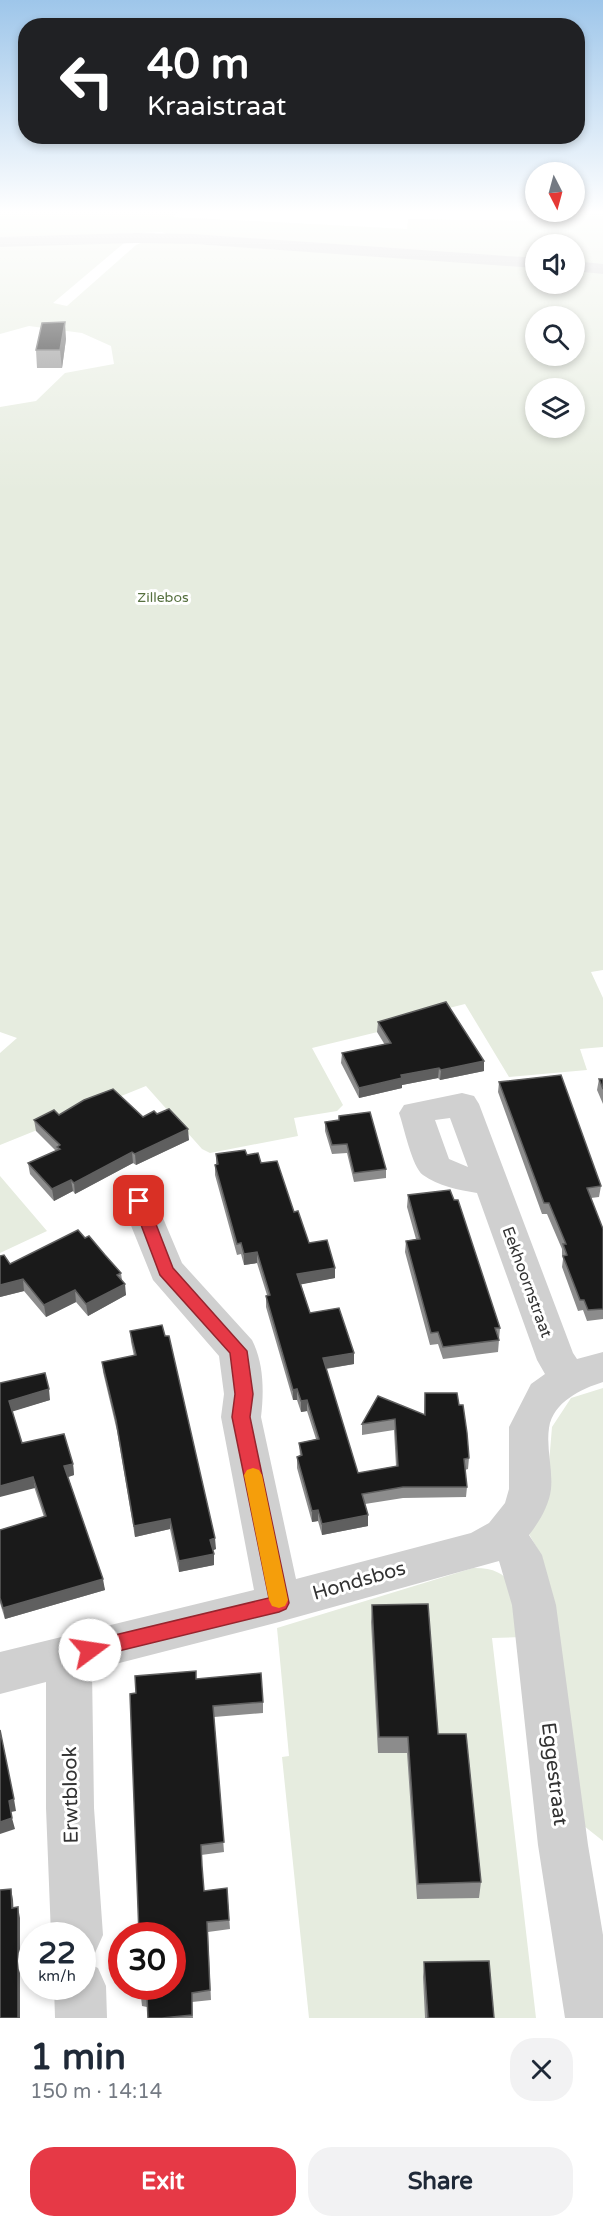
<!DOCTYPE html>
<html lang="en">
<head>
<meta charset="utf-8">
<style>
  body { margin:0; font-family:"Varela Round",sans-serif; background:#f2f2f3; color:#1f2937; height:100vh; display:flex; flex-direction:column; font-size:22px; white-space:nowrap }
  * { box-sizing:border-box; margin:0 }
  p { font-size:20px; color:#747a83 }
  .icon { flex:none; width:33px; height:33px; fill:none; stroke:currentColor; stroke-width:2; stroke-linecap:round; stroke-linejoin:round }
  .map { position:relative; height:2018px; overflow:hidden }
  .panel { display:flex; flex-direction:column; background:#fff; flex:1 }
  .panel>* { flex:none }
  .banner { position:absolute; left:18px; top:18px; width:567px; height:126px; border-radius:24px; box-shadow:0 3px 9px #0003; background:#202124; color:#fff; overflow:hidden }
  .needle { width:39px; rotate:174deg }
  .tools { position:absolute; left:525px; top:162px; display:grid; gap:12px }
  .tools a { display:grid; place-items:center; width:60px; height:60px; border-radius:50%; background:#fff; box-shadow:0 3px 9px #0003; font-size:30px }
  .speed { position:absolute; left:18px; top:1922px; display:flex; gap:12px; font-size:30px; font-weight:700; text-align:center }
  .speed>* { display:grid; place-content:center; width:78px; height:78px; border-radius:50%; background:#fff; box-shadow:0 3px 9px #0003; line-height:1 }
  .speed small { font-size:15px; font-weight:400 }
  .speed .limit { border:9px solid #d22; background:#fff; color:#111 }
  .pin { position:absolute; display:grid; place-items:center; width:51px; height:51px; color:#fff; margin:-26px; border-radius:12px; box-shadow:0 3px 9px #0006 }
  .me { position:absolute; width:66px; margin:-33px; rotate:76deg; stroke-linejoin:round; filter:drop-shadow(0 0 4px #0008) }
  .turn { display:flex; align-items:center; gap:21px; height:126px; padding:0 30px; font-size:27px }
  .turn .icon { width:78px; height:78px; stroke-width:2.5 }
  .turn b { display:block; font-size:42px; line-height:51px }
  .round { display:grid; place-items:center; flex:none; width:63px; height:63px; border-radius:24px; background:#f2f2f3 }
  .summary { display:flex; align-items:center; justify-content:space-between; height:102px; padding:0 30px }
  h1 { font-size:36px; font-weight:700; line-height:45px }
  .button { display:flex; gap:12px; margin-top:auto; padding:12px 30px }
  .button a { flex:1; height:69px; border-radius:24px; background:#e63946; color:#fff; font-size:24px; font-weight:700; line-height:69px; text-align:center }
  .button a+a { background:#f2f2f3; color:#1f2937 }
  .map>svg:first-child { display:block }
</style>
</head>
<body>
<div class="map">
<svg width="603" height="2018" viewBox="0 0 603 2018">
  <rect width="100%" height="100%" fill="#fff"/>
  <!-- green -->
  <path fill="#e6ecdf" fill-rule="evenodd" d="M 0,210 L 179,210 L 174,217 L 407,229 L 408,219 L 417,219 L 544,221 L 543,212 L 603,213 L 603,266 L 575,264 L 574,244 L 536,244 L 535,260 L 171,236 L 162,232 L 0,240 Z
    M 146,241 L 535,266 L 536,284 L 574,284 L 575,270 L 603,272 L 603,970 L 591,972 L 603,998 L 603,1047 L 580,1049 L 587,1070 L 509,1077 L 465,1004 L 389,1023 L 390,1029 L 312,1048 L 343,1105 L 337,1111 L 294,1118 L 298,1136 L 210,1153 L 202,1149 L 146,1086 L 0,1145 L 0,1053 L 17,1038 L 0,1032 L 0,407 L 36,401 L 65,373 L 114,364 L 111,346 L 82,333 L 29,326 L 0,334 L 0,245 L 124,243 L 53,303 L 67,306 L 136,245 ZM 536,316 L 574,316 L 574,356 L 536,356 ZM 536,388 L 574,388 L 574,428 L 536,428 Z
    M 0,1176 L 47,1231 L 0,1253 Z
    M 603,1388 L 603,1841 L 584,1826 L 542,1557 L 529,1534 L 549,1463 L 552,1427 L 571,1398 Z
    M 473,1568 C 520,1567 516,1601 521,1637 L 492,1638 L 536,2018 L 309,2018 L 282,1757 L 289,1756 L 277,1628 Z"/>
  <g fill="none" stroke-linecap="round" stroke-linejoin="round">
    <!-- minor -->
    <path fill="#d0d0d0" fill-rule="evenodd" d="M 136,233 L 193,234 L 536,258 L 536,268 L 193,244 L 136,243 L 0,247 L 0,237 Z
      M 574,261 L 603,264 L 603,274 L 574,271 Z
      M 462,1093 L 474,1096 L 479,1104 L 573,1353 L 577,1359 L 603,1352 L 603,1382 C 581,1389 553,1402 549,1428 C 546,1448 553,1469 551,1489 C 549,1506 539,1522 529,1535 L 542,1555 L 556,1605 L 588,1845 L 603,1935 L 603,2018 L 565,2018 L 538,1845 L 512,1605 L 499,1561 L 279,1622 L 92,1670 L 94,1808 L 103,1935 L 95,1953 L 82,1958 L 82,1935 L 51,1935 L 46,1808 L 46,1682 L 0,1694 L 0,1652 L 254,1590 L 221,1417 L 224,1394 L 219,1356 L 153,1280 L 121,1201 L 126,1192 L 139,1188 L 152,1192 L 182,1263 L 252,1340 C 264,1363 264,1392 261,1417 L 296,1579 L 471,1533 L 489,1523 L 505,1503 L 509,1489 L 509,1427 L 531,1384 L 545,1374 L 537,1360 L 477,1193 C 459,1190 438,1186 423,1175 C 412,1167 404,1127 399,1113 L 404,1105 ZM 450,1118 L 468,1167 L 449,1159 L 435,1120 Z
      M 82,1961 L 98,1968 L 106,1986 L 107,2018 L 55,2018 L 54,1986 L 82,1986 Z"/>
  </g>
  <!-- wall -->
  <path fill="#8c8c8c" d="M 66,339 L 62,368 L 37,368 L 36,350 Z
    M 378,1022 L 484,1071 L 440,1080 L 438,1078 L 402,1085 L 402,1088 L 359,1098 L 341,1063 L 342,1053 L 385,1045 L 377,1032 Z
    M 599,1079 L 603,1079 L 603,1104 L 597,1090 Z
    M 499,1082 L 601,1186 L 599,1197 L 591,1198 L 603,1229 L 603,1319 L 587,1321 L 583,1310 L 578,1311 L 562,1267 L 563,1259 L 562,1255 L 562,1249 L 547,1214 L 542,1214 L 498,1092 Z
    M 157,1114 L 189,1140 L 136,1165 L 133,1163 L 75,1194 L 73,1191 L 54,1201 L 30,1174 L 28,1163 L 56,1151 L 36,1131 L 34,1120 L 59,1115 L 143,1117 Z
    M 339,1116 L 386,1169 L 386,1178 L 354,1182 L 347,1153 L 332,1154 L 325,1131 L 325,1122 L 339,1120 Z
    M 216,1154 L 247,1155 L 261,1163 L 294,1212 L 309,1243 L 335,1268 L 335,1278 L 301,1284 L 310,1313 L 354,1353 L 354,1364 L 326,1369 L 358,1473 L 396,1466 L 394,1430 L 362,1435 L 362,1424 L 424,1415 L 425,1393 L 459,1405 L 469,1458 L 468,1469 L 465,1470 L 467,1487 L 466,1497 L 403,1498 L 365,1504 L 368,1526 L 322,1535 L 318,1521 L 312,1522 L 297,1468 L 297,1457 L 300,1456 L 299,1443 L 316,1439 L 307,1411 L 301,1412 L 297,1400 L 293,1400 L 266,1307 L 266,1296 L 267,1295 L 257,1263 L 244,1265 L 241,1254 L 237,1255 L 215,1175 L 215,1165 L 216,1164 Z
    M 408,1195 L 500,1328 L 498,1352 L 443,1359 L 438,1344 L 430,1345 L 405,1252 L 406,1241 L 416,1239 L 407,1207 Z
    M 85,1238 L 121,1273 L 122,1280 L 126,1295 L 88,1316 L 76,1302 L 46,1317 L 24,1291 L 0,1297 L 0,1256 L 10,1264 Z
    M 130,1331 L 216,1549 L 213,1550 L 214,1565 L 179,1572 L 170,1529 L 135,1537 L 117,1431 L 103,1372 L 102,1362 L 134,1356 L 131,1342 Z
    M 0,1383 L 50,1400 L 12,1411 L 22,1443 L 73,1464 L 74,1475 L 68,1477 L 105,1590 L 5,1619 L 0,1603 L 0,1530 L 44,1517 Z
    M 372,1605 L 438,1734 L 481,1882 L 479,1898 L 417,1899 L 407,1753 L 378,1753 L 371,1622 Z
    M 196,1679 L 263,1702 L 263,1713 L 214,1717 L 224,1852 L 201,1855 L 202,1873 L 204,1891 L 227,1888 L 230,1929 L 208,1932 L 211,2000 L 192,2002 L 193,2018 L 148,2018 L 147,2007 L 142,2006 L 141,1997 L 136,1693 Z
    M 424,1962 L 494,2018 L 425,2018 L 423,1977 Z"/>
  <!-- shaded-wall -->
  <path fill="#5f5f5f" d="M 65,322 L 66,339 L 62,368 L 60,350 Z
    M 484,1061 L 484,1071 L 440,1080 L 441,1070 Z
    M 439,1068 L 438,1078 L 402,1085 L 402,1088 L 359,1098 L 359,1088 L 401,1075 Z
    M 188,1129 L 189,1140 L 136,1165 L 135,1154 Z
    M 132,1152 L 133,1163 L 75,1194 L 74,1183 Z
    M 71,1180 L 73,1191 L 54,1201 L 52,1189 Z
    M 257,1252 L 257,1263 L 244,1265 L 244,1254 Z
    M 335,1268 L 335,1278 L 298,1285 L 297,1274 Z
    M 23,1279 L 24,1291 L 0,1297 L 0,1285 Z
    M 125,1284 L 126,1295 L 88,1316 L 86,1304 Z
    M 75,1290 L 76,1302 L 46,1317 L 44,1305 Z
    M 354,1353 L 354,1364 L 323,1369 L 323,1358 Z
    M 49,1389 L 50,1400 L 11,1412 L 9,1401 Z
    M 297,1389 L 297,1400 L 293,1400 L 293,1390 Z
    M 307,1400 L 307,1411 L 301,1412 L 301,1401 Z
    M 73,1464 L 74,1475 L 65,1478 L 64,1466 Z
    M 33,1477 L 35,1488 L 0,1497 L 0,1486 Z
    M 318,1510 L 318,1521 L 312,1522 L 312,1511 Z
    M 368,1515 L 368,1526 L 322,1535 L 322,1524 Z
    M 170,1519 L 170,1529 L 135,1537 L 134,1526 Z
    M 215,1538 L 216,1549 L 211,1551 L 210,1540 Z
    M 214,1554 L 214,1565 L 179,1572 L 179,1561 Z
    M 103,1579 L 105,1590 L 5,1619 L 3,1608 Z
    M 14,1799 L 16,1811 L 11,1812 L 9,1801 Z
    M 12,1818 L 15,1829 L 0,1834 L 0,1822 Z
    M 11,1889 L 13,1900 L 14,1919 L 12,1908 Z
    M 18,1907 L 20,1918 L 20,2018 L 18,2018 Z"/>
  <!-- building -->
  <path fill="#1a1a1a" stroke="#5f5f5f" stroke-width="1.5" d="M 65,322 L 60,350 L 36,350 L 42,323 Z
    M 446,1002 L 484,1061 L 441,1070 L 439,1068 L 401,1075 L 402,1078 L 359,1088 L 342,1053 L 391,1043 L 378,1022 Z
    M 561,1075 L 601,1186 L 587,1188 L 603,1229 L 603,1309 L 588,1310 L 584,1300 L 580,1300 L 563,1256 L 567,1255 L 563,1244 L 566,1244 L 549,1203 L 544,1203 L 499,1082 Z
    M 599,1079 L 603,1079 L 603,1089 Z
    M 113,1089 L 143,1117 L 154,1111 L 157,1114 L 169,1109 L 188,1129 L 135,1154 L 132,1152 L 74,1183 L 71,1180 L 52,1189 L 28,1163 L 60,1149 L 57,1147 L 60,1145 L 34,1120 L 54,1110 L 59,1115 L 84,1100 Z
    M 370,1112 L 386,1169 L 354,1173 L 347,1144 L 332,1145 L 325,1122 L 339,1120 L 339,1116 Z
    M 245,1150 L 247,1155 L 258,1153 L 261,1163 L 277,1161 L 294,1212 L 298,1211 L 309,1243 L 327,1240 L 335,1268 L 297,1274 L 310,1313 L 339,1308 L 354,1353 L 323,1358 L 358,1473 L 398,1466 L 395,1419 L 362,1424 L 378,1396 L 425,1415 L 425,1393 L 457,1393 L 459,1405 L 463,1405 L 467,1433 L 469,1458 L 464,1459 L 467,1487 L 403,1487 L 362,1494 L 368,1515 L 322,1524 L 318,1510 L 312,1511 L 297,1457 L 302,1455 L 299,1443 L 319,1439 L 307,1400 L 301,1401 L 297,1389 L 293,1390 L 266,1296 L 270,1295 L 257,1252 L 244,1254 L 241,1243 L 237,1244 L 215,1165 L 218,1164 L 216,1154 Z
    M 450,1190 L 454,1200 L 458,1200 L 500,1328 L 495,1328 L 499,1340 L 443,1347 L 438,1332 L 431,1333 L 406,1241 L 420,1239 L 408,1195 Z
    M 78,1230 L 85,1238 L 89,1236 L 105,1255 L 121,1273 L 117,1275 L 125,1284 L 86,1304 L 75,1290 L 44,1305 L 23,1279 L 0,1285 L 0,1256 L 4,1255 L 10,1264 Z
    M 162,1325 L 165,1336 L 169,1336 L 215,1538 L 210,1540 L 214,1554 L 179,1561 L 170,1519 L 134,1526 L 116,1420 L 102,1362 L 136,1355 L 130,1331 Z
    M 45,1373 L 49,1389 L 9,1401 L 22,1443 L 64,1434 L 73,1464 L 64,1466 L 103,1579 L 3,1608 L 0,1598 L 0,1530 L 46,1516 L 33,1477 L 0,1486 L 0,1383 Z
    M 428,1604 L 438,1734 L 466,1734 L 481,1882 L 418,1884 L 408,1737 L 379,1737 L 372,1605 Z
    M 196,1671 L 196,1679 L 261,1673 L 263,1702 L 213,1706 L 224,1842 L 201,1845 L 202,1866 L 204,1891 L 227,1888 L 229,1920 L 207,1922 L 210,1990 L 192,1993 L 192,2015 L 162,2018 L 148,2018 L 147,1997 L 141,1997 L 141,1986 L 172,1986 L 172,1935 L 139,1935 L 130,1694 L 136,1693 L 135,1676 Z
    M 0,1730 L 14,1799 L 9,1801 L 12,1818 L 0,1822 Z
    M 11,1889 L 12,1908 L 18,1907 L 18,2018 L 0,2018 L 0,1890 Z
    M 489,1961 L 494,2018 L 428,2018 L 424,1962 Z"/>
  <!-- sky -->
  <linearGradient id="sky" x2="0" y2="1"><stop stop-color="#9ec6ea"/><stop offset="0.43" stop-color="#fff"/><stop offset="1" stop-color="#fff" stop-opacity="0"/></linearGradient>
  <rect width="603" height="492" fill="url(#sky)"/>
  <!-- route -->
  <path fill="#e63946" stroke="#96252e" stroke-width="1.5" d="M 139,1195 L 145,1197 L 147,1201 L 173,1268 L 247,1351 L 253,1394 L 250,1417 L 289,1603 L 286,1609 L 279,1612 L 90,1658 L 83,1656 L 80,1650 L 83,1643 L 90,1641 L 269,1598 L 232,1417 L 235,1394 L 230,1353 L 160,1275 L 132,1201 L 134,1197 Z"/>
  <!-- slow -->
  <path fill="#f59e0b" d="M 253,1468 L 259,1470 L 262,1475 L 288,1600 L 285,1606 L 279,1608 L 272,1606 L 269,1600 L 244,1475 L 247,1470 Z"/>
  <g text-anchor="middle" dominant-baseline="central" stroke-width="6" stroke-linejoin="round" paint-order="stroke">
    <!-- far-park labels -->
    <g font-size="14" fill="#56703f" stroke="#fff">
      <text x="163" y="597">Zillebos</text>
    </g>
    <!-- street labels -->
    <g font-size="16" fill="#333" stroke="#fff">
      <text transform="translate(527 1282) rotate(70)">Eekhoornstraat</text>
    </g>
    <!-- near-street labels -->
    <g font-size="20" fill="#333" stroke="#fff">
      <text transform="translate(359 1581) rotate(-16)">Hondsbos</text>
      <text transform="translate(554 1774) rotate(83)">Eggestraat</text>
      <text transform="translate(71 1795) rotate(-91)">Erwtblook</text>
    </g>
  </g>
</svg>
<div class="tools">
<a><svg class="needle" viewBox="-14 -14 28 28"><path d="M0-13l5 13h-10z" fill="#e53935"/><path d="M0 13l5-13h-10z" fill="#747a83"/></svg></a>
<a><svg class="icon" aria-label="sound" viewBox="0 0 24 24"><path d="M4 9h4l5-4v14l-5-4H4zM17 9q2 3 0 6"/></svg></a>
<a><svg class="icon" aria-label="search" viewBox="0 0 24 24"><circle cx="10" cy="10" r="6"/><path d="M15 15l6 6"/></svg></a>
<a><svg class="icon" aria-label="layers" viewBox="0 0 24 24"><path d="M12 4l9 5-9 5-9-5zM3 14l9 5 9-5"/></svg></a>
</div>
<div class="speed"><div>22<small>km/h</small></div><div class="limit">30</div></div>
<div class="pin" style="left:139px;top:1201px;background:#d93025"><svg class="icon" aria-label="arrive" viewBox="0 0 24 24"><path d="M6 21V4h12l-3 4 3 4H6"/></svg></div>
<svg class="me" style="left:90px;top:1650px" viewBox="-20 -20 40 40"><circle r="19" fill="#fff"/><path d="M0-13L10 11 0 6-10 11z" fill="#e63946"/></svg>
<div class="banner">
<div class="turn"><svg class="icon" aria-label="left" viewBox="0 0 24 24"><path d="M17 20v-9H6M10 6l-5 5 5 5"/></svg><div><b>40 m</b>Kraaistraat</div></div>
</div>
</div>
<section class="panel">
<div class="summary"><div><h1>1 min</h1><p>150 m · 14:14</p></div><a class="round"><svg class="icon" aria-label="close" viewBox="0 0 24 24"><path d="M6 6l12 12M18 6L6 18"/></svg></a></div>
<div class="button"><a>Exit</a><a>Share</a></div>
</section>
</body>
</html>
